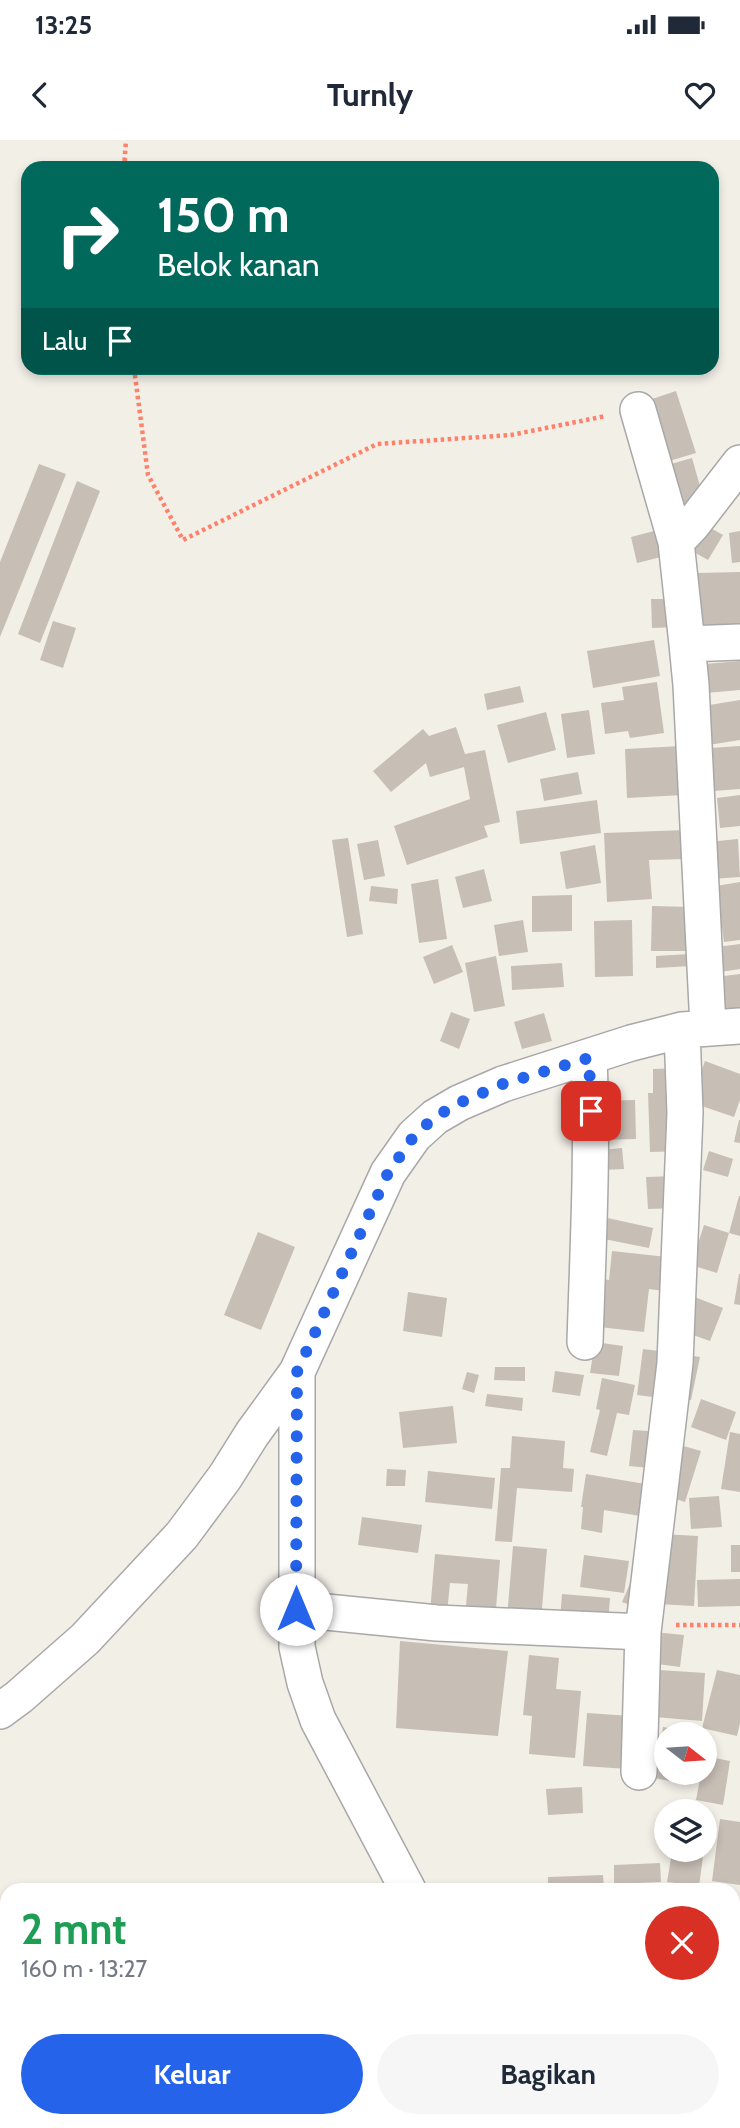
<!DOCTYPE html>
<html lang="id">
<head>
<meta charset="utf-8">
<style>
  body { margin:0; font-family:Cabin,sans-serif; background:#f6f6f7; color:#1f2937; height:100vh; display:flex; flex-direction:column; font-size:26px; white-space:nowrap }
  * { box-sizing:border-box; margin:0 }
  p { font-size:23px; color:#747a83 }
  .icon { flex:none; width:38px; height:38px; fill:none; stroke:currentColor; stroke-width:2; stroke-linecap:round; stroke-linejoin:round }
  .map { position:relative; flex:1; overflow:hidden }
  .side { position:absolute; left:0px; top:1743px; width:740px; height:245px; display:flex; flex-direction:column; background:#fff; border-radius:21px 21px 0 0; box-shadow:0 4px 10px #0003 }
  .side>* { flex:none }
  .banner { position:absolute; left:21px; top:21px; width:698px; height:214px; border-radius:21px; box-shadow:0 4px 10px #0003; background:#00695c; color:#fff; overflow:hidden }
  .needle { width:46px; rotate:107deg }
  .buttons { position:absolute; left:654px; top:1582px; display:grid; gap:14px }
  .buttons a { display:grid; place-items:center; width:63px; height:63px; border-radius:50%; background:#fff; box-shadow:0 4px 10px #0003; font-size:35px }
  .pin { position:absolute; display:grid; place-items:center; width:60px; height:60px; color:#fff; margin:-30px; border-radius:14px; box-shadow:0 4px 10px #0006 }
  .me { position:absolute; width:77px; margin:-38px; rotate:0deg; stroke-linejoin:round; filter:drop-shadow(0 0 5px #0008) }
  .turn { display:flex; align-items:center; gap:24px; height:147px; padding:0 21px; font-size:32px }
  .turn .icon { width:91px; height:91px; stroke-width:2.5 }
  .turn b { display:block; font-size:49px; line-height:60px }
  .then { display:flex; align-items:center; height:66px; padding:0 21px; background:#0003; gap:14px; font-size:26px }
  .round { display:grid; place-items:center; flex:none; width:74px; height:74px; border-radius:37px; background:#f6f6f7 }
  .headline { display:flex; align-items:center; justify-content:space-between; height:119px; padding:0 21px }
  h1 { font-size:42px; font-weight:700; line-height:52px; color:#1e9e55 }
  .action { display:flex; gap:14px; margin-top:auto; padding:14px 21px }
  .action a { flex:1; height:80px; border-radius:42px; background:#2563eb; color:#fff; font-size:28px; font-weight:700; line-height:80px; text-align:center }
  .action a+a { background:#f6f6f7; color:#1f2937 }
  .status { display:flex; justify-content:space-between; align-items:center; height:49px; padding:0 35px; background:#fff; direction:ltr }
  .status svg { height:19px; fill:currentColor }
  header { display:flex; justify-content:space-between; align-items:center; height:91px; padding:0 21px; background:#fff; font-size:32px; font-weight:700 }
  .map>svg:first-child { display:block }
</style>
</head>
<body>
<div class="status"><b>13:25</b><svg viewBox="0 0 49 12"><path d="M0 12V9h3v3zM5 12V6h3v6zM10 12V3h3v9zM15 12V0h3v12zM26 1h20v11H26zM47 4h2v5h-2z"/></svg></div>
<header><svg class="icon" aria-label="back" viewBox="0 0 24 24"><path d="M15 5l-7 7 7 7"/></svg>Turnly<svg class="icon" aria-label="heart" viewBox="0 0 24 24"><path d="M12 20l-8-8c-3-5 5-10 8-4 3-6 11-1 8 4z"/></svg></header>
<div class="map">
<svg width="740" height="1988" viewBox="0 0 740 1988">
  <rect width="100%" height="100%" fill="#f2efe7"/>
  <!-- building -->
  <path fill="#c7beb6" d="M 676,251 L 696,313 L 666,322 L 646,261 Z
    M 692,318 L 705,364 L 670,375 L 657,328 Z
    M 39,324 L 66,334 L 0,497 L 0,422 Z
    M 77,341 L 100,351 L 40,503 L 18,494 Z
    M 707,386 L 723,395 L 708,420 L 692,411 Z
    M 658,390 L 665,416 L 637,423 L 631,397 Z
    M 740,391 L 740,422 L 732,423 L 729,393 Z
    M 740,432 L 740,485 L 699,487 L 698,433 Z
    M 651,459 L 677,459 L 678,487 L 652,488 Z
    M 53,481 L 76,488 L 63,528 L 40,520 Z
    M 654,500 L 660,536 L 593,548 L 587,511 Z
    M 740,521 L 740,550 L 694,554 L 693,525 Z
    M 657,542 L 664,593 L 630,598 L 628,591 L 605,594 L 601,563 L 624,560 L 622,547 Z
    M 520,546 L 524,562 L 487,570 L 484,554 Z
    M 740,560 L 740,600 L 702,606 L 697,567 Z
    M 589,570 L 595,614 L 567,618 L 561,574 Z
    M 546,572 L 556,610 L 508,623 L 497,585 Z
    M 456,587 L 465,614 L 485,610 L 500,682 L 484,686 L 488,697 L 407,725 L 394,686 L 470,659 L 464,627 L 430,637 L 426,623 L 391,652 L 373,631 L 423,589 L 429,596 Z
    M 681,606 L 683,655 L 627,658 L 625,609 Z
    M 740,606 L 740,649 L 714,651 L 710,608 Z
    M 578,632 L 582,654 L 544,661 L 540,639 Z
    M 740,655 L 740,686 L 720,688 L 717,658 Z
    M 597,660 L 601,693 L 520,704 L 516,671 Z
    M 686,690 L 687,719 L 649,720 L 652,759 L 607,762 L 604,693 Z
    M 348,698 L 363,794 L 347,797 L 332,700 Z
    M 738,699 L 740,737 L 711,739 L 708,702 Z
    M 378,700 L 385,736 L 364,740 L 357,704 Z
    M 595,705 L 601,743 L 566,749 L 560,712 Z
    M 484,729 L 492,761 L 463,768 L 455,737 Z
    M 438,739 L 447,799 L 419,803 L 411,744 Z
    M 740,742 L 740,800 L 724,802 L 716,746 Z
    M 371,746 L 398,749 L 397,764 L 369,761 Z
    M 572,755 L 572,791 L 532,792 L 532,756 Z
    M 652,766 L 693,767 L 693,811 L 651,811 Z
    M 523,780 L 528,812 L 499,816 L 494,785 Z
    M 632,780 L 633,836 L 595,837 L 594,781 Z
    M 740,804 L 740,829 L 720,832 L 717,807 Z
    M 452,805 L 463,832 L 434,844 L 423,817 Z
    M 690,814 L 691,826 L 656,828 L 656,816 Z
    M 496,816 L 505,866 L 474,872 L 465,823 Z
    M 562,823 L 564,847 L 512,850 L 511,826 Z
    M 740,834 L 740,880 L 718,882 L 715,837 Z
    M 451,872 L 470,879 L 459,909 L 440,901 Z
    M 544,873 L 552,901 L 522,909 L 514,882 Z
    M 705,921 L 740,934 L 740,960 L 734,977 L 690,962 Z
    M 680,928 L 682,1011 L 650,1012 L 648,953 L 653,953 L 653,929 Z
    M 635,960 L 636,999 L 598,1000 L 597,961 Z
    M 739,980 L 740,980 L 740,1003 L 734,1002 Z
    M 622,1008 L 624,1029 L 602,1030 L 601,1010 Z
    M 709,1011 L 733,1019 L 728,1037 L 703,1030 Z
    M 675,1036 L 677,1068 L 648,1069 L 646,1037 Z
    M 739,1056 L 740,1056 L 740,1096 L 729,1093 Z
    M 603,1077 L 653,1088 L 649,1108 L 599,1098 Z
    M 704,1085 L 729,1093 L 717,1133 L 691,1125 Z
    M 258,1092 L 295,1107 L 261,1190 L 224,1175 Z
    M 612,1111 L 676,1118 L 672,1152 L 649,1149 L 644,1192 L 599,1187 L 604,1139 L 609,1140 Z
    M 739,1134 L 740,1134 L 740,1165 L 734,1164 Z
    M 408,1152 L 447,1158 L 442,1197 L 403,1191 Z
    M 692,1156 L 723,1168 L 710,1201 L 679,1190 Z
    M 595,1202 L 623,1206 L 619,1236 L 590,1233 Z
    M 643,1209 L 674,1213 L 668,1259 L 637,1255 Z
    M 686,1215 L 700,1217 L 691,1260 L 677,1258 Z
    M 495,1227 L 525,1227 L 525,1241 L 494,1240 Z
    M 555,1231 L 584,1235 L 580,1256 L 552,1252 Z
    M 467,1232 L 479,1235 L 474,1253 L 462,1249 Z
    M 602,1238 L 635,1245 L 629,1275 L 617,1273 L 607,1316 L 590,1312 L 600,1270 L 596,1269 Z
    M 487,1254 L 523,1258 L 522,1271 L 485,1266 Z
    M 701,1259 L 736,1272 L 726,1300 L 691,1287 Z
    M 453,1266 L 457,1303 L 403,1308 L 399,1272 Z
    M 633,1290 L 663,1292 L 660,1329 L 629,1326 Z
    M 730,1292 L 740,1294 L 740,1352 L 721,1349 Z
    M 512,1296 L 565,1301 L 563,1328 L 574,1329 L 572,1352 L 517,1348 L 512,1402 L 495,1401 L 501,1328 L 510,1328 Z
    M 680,1305 L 701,1311 L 685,1362 L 664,1355 Z
    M 387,1329 L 406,1330 L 405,1346 L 386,1346 Z
    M 428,1331 L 495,1338 L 492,1369 L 425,1362 Z
    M 586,1334 L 657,1346 L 652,1378 L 604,1370 L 602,1393 L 581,1389 L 583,1367 L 581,1367 Z
    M 719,1356 L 722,1387 L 691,1389 L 689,1358 Z
    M 362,1377 L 422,1385 L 418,1413 L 358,1405 Z
    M 661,1394 L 698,1396 L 694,1466 L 658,1464 Z
    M 731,1405 L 740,1405 L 740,1432 L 731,1432 Z
    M 513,1406 L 547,1409 L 541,1480 L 507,1478 Z
    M 435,1414 L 500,1420 L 496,1469 L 466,1466 L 468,1444 L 450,1443 L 447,1473 L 430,1472 Z
    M 584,1415 L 629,1421 L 624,1453 L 580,1447 Z
    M 632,1439 L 635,1467 L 622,1462 Z
    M 740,1439 L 740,1466 L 698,1467 L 697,1440 Z
    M 562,1454 L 610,1458 L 608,1483 L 560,1479 Z
    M 654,1492 L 684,1495 L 680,1527 L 650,1523 Z
    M 400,1501 L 508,1511 L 498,1596 L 396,1588 Z
    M 529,1515 L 559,1518 L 556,1549 L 581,1551 L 575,1618 L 529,1614 L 532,1576 L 523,1575 Z
    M 659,1530 L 705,1533 L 702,1581 L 655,1577 Z
    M 717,1530 L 740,1535 L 740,1583 L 737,1596 L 702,1588 Z
    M 587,1573 L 631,1576 L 628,1629 L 583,1626 Z
    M 663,1587 L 695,1593 L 667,1594 L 667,1633 L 693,1633 L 691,1645 L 654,1638 Z
    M 705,1616 L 730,1621 L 723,1665 L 696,1660 L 701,1633 L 705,1633 Z
    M 582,1647 L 583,1673 L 548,1675 L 546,1649 Z
    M 720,1679 L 740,1682 L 740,1745 L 712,1741 Z
    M 672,1712 L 703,1717 L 699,1746 L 667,1742 Z
    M 660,1723 L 661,1742 L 614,1744 L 614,1725 Z
    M 603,1735 L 604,1750 L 548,1750 L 548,1737 Z"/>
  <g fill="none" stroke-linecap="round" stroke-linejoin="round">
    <!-- minor casing -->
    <g stroke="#a8a8a8" stroke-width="38">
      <path id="minor" d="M 638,270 L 676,402 L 687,504 L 740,502
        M 676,402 L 692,385 L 740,323
        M 687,504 L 691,545 L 708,887
        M 585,1202 C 588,1107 593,1013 589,918
        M 297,1232 L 297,1507 L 305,1543 L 318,1580 L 408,1750
        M 296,1469 L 437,1483 L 643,1492
        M 0,1571 L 19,1557 L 85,1499 L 182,1395 L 225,1337 L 252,1294 L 297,1232 L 388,1033 L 414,996 L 435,977 L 459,963 L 503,944 L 631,903 L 682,890 L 740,886
        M 639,1632 L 643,1492 L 675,1223 L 685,973 L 682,890
        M 480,1981 L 480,1988"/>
    </g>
    <!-- path -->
    <path stroke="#ff806b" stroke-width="4.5" stroke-dasharray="3.5 3.5" stroke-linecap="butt" d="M 124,28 L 126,0
      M 134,228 L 148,335 L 183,400 L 377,304 L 511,295 L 606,276
      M 676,1485 L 740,1485"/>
    <!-- minor -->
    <use href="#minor" stroke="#fff" stroke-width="35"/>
  </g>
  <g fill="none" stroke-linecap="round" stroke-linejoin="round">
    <!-- route -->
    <path stroke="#2563eb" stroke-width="12" stroke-dasharray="0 21.6" d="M 296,1469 L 297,1232 L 388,1033 L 414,996 L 435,977 L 459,963 L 503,944 L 589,918 L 591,971"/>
  </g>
</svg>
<div class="buttons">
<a><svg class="needle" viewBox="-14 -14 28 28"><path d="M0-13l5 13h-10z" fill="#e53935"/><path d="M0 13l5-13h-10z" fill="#747a83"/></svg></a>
<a><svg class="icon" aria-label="layers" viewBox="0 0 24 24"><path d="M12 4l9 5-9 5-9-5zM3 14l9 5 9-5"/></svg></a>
</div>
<div class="pin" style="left:591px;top:971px;background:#d93025"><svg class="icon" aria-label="arrive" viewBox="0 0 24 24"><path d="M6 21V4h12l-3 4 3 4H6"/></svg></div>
<svg class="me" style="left:296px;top:1469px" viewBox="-20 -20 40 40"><circle r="19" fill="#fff"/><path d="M0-13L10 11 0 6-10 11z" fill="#2563eb"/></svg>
<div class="banner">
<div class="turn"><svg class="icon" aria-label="right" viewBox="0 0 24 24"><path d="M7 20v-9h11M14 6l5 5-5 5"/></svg><div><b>150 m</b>Belok kanan</div></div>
<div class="then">Lalu<svg class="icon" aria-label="arrive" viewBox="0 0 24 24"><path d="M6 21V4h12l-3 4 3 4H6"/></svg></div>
</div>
<section class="side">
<div class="headline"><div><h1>2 mnt</h1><p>160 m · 13:27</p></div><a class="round" style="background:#d93025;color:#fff"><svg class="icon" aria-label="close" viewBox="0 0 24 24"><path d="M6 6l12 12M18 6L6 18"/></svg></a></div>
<div class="action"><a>Keluar</a><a>Bagikan</a></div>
</section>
</div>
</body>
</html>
